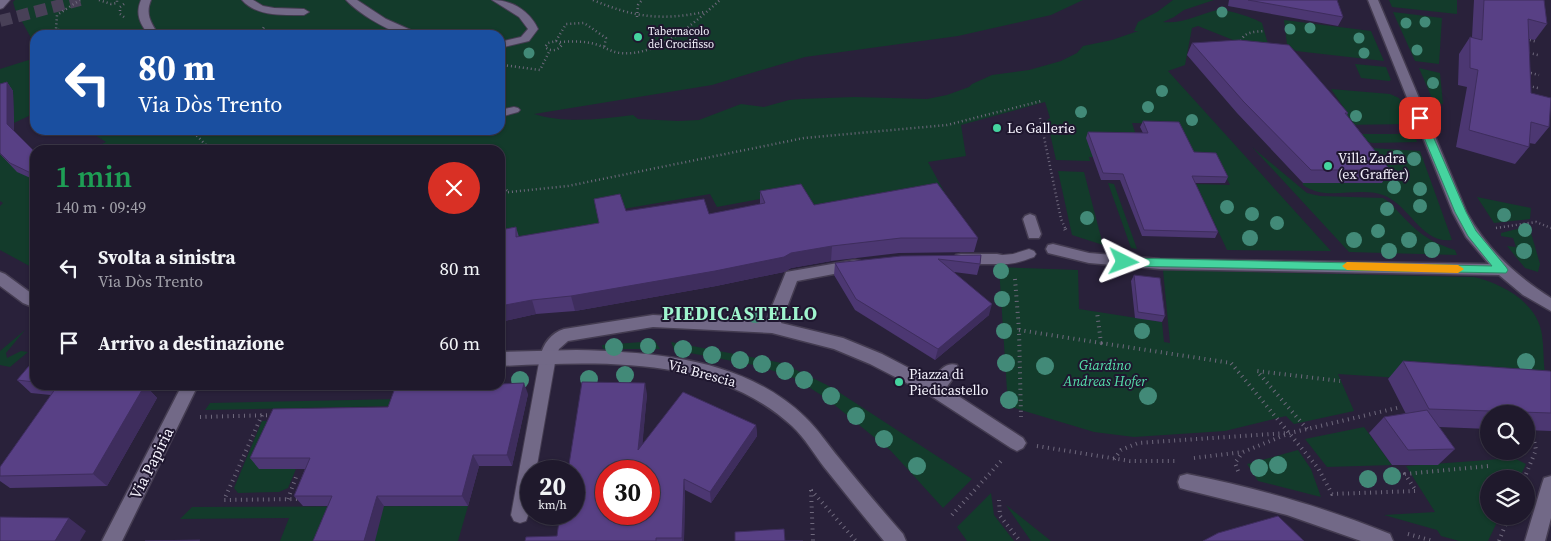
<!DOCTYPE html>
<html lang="it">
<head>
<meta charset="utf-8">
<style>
  body { margin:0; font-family:"Source Serif 4",serif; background:#2c2638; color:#f1f3f6; height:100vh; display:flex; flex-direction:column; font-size:19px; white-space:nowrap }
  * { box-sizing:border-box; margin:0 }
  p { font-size:16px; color:#a1a0a9 }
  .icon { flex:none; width:28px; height:28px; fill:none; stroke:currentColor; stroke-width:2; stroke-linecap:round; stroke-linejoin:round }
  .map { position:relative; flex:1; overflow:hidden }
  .drawer { position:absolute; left:30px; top:145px; width:475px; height:245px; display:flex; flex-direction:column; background:#1f192c; border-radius:15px; box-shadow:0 1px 4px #0004,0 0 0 1px #3c3848 }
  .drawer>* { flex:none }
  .top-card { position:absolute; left:30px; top:30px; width:475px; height:105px; border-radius:15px; box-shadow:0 1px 4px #0004,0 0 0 1px #3c3848; background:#1a4fa0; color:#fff; overflow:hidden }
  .controls { position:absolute; left:1480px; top:405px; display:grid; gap:10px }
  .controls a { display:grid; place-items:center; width:55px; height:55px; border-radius:50%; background:#1f192c; box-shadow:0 1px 4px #0004,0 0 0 1px #3c3848; font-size:25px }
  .speed { position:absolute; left:520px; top:460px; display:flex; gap:10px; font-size:25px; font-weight:700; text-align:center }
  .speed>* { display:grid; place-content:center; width:65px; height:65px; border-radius:50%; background:#1f192c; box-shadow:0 1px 4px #0004,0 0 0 1px #3c3848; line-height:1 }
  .speed small { font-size:12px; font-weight:400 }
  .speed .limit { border:8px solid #d22; background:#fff; color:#111 }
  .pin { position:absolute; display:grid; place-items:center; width:42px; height:42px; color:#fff; margin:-21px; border-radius:10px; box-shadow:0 2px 8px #0006 }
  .me { position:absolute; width:55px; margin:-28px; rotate:93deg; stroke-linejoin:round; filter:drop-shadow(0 0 4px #0008) }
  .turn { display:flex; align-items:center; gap:18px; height:105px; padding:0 25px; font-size:22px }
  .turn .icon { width:65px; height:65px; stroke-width:2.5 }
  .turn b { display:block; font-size:35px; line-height:42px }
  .round { display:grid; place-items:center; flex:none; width:52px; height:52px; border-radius:26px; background:#2c2638 }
  .summary { display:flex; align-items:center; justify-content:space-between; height:85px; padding:0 25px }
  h1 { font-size:30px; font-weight:600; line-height:38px; color:#1e9e55 }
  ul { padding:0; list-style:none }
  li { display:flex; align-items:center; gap:15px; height:75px; padding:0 25px }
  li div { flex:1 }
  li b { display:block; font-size:19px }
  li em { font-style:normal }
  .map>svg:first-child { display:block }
</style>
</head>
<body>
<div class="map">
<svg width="1551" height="541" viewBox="0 0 1551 541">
  <rect width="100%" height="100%" fill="#29213a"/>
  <!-- green -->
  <path fill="#133b2b" d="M 15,0 L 1083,0 L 1051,15 L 958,36 L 805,57 L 712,85 L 534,114 C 566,124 601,119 633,115 L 638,119 L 678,121 L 699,120 L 741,104 L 764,107 L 789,100 L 801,99 L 854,97 L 927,99 L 947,95 L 969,87 L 972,84 L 992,75 L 1029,70 L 1061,61 L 1077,53 L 1083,46 L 1112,40 L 1138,31 L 1134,31 L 1138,22 L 1157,12 L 1173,0 L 1214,0 L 1184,10 L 1174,17 L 1163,22 C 1183,24 1198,15 1217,10 C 1224,8 1255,18 1262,23 L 1268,44 L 1233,40 L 1198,26 L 1192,28 L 1185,65 L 1168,71 L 1331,251 L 1227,250 L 1196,184 L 1230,185 L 1216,156 L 1194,156 L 1179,124 L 1132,123 L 1136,135 L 1097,157 L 1089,157 L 1090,161 L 1056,160 L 1047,120 L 1050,118 L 1045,102 L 961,125 L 966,156 L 928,162 L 946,195 L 813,220 L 798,192 L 717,207 L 710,194 L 623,209 L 599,225 L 500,246 L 500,150 L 90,150 L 106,142 L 87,130 L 270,130 C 288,135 303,134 321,130 L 500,130 L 500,35 L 35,35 L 35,45 L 15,9 L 13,2 Z
    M 1389,0 L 1457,0 L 1457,14 L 1392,7 Z
    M 1393,12 L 1442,18 L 1439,64 L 1415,61 Z
    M 1284,20 L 1371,31 L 1384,61 L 1296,51 L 1287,44 Z
    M 35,58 L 35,113 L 14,123 L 13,91 L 0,95 L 0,69 Z
    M 1355,64 L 1386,67 L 1391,80 L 1389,81 L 1361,78 Z
    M 1419,68 L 1440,73 L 1443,104 L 1434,103 Z
    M 1331,89 L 1390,94 L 1399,98 L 1411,124 L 1340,125 L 1346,111 Z
    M 1357,134 L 1414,134 L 1417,142 L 1373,143 L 1349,138 Z
    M 1252,147 L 1307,193 L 1320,196 L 1383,198 L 1389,202 C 1413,227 1421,239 1455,250 L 1457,255 L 1349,252 Z
    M 1354,147 L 1420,151 L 1452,240 C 1421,244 1410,205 1383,195 C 1357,186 1326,202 1303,185 L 1303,183 L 1381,183 Z
    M 0,154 L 6,160 L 35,180 L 35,269 L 0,250 L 0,206 L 3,203 L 0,201 Z
    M 1058,171 L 1084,172 L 1103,245 L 1072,235 Z
    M 1108,183 L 1114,184 L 1137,249 L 1131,248 Z
    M 1477,197 L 1531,208 L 1530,219 L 1494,223 Z
    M 1529,226 L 1540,264 L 1538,272 L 1525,268 L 1507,246 L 1516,247 L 1513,238 L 1501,236 L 1501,233 Z
    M 999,267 L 1078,270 L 1079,309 L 1162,322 L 1164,342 L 1170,343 L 1163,270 L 1474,277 C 1503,284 1538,303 1542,335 C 1544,348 1543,361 1545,374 L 1493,384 L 1338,374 L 1354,411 L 1294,424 L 1286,416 L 1225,431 L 1134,437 L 1094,432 L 1008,406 Z
    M 25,330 L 6,353 L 7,358 L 21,351 L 28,352 L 10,367 L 0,365 L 0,351 Z
    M 655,341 L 660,349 L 603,349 L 602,345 Z
    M 671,342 L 782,363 L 831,387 L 972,479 L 943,508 L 891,451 L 826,398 L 794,378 L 759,366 L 674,350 Z
    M 401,399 L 399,406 L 205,410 L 210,403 Z
    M 282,420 L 260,469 L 296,469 L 288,488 L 279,492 L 238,493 L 234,488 L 262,421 Z
    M 1364,427 L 1392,465 L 1327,467 L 1305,439 Z
    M 1298,450 L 1311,469 L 1321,497 L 1258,481 L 1247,464 Z
    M 1514,458 L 1526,464 L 1519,479 L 1489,479 L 1489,516 L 1500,516 L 1488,541 L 1459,541 L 1441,536 L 1437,530 L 1384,515 L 1435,512 L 1406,466 Z
    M 991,493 L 994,515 L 1014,541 L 967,541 L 957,527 Z
    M 1006,505 L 1051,541 L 1031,541 Z
    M 468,506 L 458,541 L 280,541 L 289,518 L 180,519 L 192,507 Z"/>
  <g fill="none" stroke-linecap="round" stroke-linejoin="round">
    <!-- highway-tunnel -->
    <path stroke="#484057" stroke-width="12" stroke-dasharray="12 6" stroke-linecap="butt" d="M 0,21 L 80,0"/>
    <!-- lane casing -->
    <g stroke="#443c51" stroke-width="2">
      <path id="lane" d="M 0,0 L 10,0 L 3,8 L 0,9 Z
        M 141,0 L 151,0 C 145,14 151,23 159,35 L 149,35 C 140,24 135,14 141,0 Z
        M 242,0 L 253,0 L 263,6 L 274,8 L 304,9 L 309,12 L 304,15 C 283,15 257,17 242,0 Z
        M 346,0 L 357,0 L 386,19 L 422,35 C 417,35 411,36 406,35 C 389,32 358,13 346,0 Z
        M 492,0 C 512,0 530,11 538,29 L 529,41 L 500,48 L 500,42 L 521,37 L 528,29 L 519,17 Z
        M 514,107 L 518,108 L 520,110 L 518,112 L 500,117 L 500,110 Z
        M 1029,249 L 1034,251 L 1036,254 L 1034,257 C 1020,262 1007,267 992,262 L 990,259 L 992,256 L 1013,254 Z
        M 548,351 L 553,353 L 556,357 L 536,471 L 531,471 C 531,488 533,505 526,521 L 520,523 L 514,521 L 511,515 L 540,357 L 543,353 Z"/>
    </g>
    <!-- street casing -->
    <g stroke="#443c51" stroke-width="3">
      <path id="street" d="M 1368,0 L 1378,0 L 1467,213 C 1487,249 1516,276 1551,298 L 1551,311 L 1523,295 L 1499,275 L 1160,269 L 1089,263 L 1048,253 L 1046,249 L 1048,245 L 1053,244 L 1089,253 L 1160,259 L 1489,264 L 1466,237 L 1453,213 Z
        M 1030,214 L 1035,216 L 1041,234 L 1039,238 L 1029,238 L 1023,219 L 1025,216 Z
        M 961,254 L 997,254 L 1002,255 L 1004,259 L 1002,263 L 997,264 L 961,264 L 956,263 L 954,259 L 956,255 Z
        M 855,260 L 860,261 L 862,265 L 860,269 L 797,281 L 781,323 L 843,338 L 882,354 L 932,380 C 939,372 945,361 957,365 L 959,370 L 946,388 L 1023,438 L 1026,443 L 1023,448 L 1017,451 L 1011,448 L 928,394 L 870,364 L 834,349 L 772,333 L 653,327 L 568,341 L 559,349 L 554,362 L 548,364 L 542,362 L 540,357 C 543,344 551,333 564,329 L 653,315 L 766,321 L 786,272 Z
        M 182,385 L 198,385 L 122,541 L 102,541 Z
        M 1187,474 C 1257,488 1324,507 1390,534 L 1393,541 L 1361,541 L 1287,515 L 1187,490 L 1180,488 L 1178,482 L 1180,476 Z"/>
    </g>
    <!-- secondary casing -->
    <g stroke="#443c51" stroke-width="3">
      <path id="secondary" d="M 0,272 L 5,274 L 35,296 L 35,308 L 23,303 L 0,286 Z
        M 576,350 C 656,352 745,359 805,417 C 818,429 828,445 839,458 C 860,484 881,509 903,534 L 906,541 L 884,541 C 864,517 844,492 824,467 C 814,454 805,438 792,426 C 713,354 599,362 500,366 L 500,352 Z
        M 1551,476 L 1551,518 L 1545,541 L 1525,541 L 1542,484 L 1544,478 Z"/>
    </g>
    <!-- path-far1 -->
    <path stroke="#6f697d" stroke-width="2.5" stroke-dasharray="1 3" stroke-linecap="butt" d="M 99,0 L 111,4 L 117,3 L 117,0
      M 593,0 C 633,17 661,21 704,12
      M 124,4 L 120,7 L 120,14 L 124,17
      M 637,17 L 638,5 L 642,0
      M 64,35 L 67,33 L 56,29 L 57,15 L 80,0
      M 259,35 L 264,27
      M 1526,39 L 1537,42
      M 556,41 L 566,24 L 584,23 L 606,38 L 604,48
      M 556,41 L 562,45 C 557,51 551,52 545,47 L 548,43 Z
      M 1241,41 C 1245,31 1255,32 1265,31
      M 560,42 C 573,41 586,41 598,45 C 606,48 612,52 620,53 C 658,57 694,23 720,0
      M 1525,52 L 1538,55
      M 503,65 L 540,70 L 550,50
      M 1527,72 L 1539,75
      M 1529,86 L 1538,88
      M 1040,118 L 1061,219 L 1066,230
      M 191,130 L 211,150
      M 500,185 L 509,192
      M 500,193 L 568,186 L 804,138 L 947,125 L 1041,101
      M 1496,228 L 1536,222 L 1551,228"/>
    <!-- path -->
    <path stroke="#6f697d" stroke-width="4" stroke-dasharray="1 4.5" stroke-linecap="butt" d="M 1065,229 L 1066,231
      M 1015,279 L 1019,330 L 1021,417
      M 1019,330 L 1101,343 L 1097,312
      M 1101,343 L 1231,363 L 1318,468 L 1332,494 L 1416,491 L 1405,474 L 1489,466
      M 262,415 L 224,500 L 300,499
      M 200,417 L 273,415
      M 1307,429 L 1257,371 L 1340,381
      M 1037,446 L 1130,461 L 1175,461
      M 1194,458 L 1243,452 L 1290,433 L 1401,407
      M 1114,459 L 1121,450 L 1138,443 L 1287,433
      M 1238,471 L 1235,463 L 1243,452
      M 1524,479 L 1536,450 L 1534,440
      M 811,490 L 856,541
      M 811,490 L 813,541
      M 288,499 L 296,477
      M 999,500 L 1000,516 L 1020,541
      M 952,515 L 1002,460
      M 1408,534 L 1433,541
      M 1499,541 L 1509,516"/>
    <!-- lane -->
    <use href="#lane" fill="#726987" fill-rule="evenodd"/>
    <!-- street -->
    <use href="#street" fill="#726987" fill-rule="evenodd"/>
    <!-- secondary -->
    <use href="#secondary" fill="#726987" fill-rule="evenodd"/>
  </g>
  <!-- trees -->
  <g fill="#428a78">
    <circle cx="1222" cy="12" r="5.5"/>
    <circle cx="1425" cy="22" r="5.5"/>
    <circle cx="1406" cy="23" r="5.5"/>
    <circle cx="1310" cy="28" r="5.5"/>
    <circle cx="1290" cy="29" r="5.5"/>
    <circle cx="1359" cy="38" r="5.5"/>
    <circle cx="1417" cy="50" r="5.5"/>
    <circle cx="529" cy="53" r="5.5"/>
    <circle cx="1364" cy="53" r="5.5"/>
    <circle cx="1433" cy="83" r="6"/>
    <circle cx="1162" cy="91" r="6"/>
    <circle cx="1148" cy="107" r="6"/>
    <circle cx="1081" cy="112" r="6"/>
    <circle cx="1356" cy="116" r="6"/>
    <circle cx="1192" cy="120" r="6"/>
    <circle cx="1397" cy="157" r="7"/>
    <circle cx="1414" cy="159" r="7"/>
    <circle cx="1394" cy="187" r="7"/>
    <circle cx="1420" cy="189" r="7"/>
    <circle cx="1420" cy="206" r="7"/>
    <circle cx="1227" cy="207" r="7"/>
    <circle cx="1387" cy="209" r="7"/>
    <circle cx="1252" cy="214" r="7"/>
    <circle cx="1504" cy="215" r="7"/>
    <circle cx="1087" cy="218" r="7"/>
    <circle cx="1277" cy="223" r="7"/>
    <circle cx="1525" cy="230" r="7"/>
    <circle cx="1378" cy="231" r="7"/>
    <circle cx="1250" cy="238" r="8"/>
    <circle cx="1354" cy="240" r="8"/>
    <circle cx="1409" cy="240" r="8"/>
    <circle cx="1432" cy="250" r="8"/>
    <circle cx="1389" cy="251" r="8"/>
    <circle cx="1524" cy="251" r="8"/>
    <circle cx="1001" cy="271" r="8"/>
    <circle cx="1002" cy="299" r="8"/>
    <circle cx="755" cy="315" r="8"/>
    <circle cx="1004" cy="331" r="8"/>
    <circle cx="1142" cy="331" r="8"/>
    <circle cx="614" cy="347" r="9"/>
    <circle cx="648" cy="346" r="8"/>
    <circle cx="683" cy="349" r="9"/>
    <circle cx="712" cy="355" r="9"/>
    <circle cx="740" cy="360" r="9"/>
    <circle cx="1526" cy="362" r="9"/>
    <circle cx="1006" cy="363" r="9"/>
    <circle cx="762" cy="364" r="9"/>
    <circle cx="1045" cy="366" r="9"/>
    <circle cx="785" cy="371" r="9"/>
    <circle cx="625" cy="375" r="9"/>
    <circle cx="589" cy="379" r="9"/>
    <circle cx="520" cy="380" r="9"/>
    <circle cx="804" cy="380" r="9"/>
    <circle cx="831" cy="396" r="9"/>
    <circle cx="1148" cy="396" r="9"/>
    <circle cx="1009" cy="400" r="9"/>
    <circle cx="856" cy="416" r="9"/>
    <circle cx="884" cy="439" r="9"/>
    <circle cx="1278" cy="465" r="9"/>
    <circle cx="917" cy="466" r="9"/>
    <circle cx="1259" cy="468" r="9"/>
    <circle cx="1392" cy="476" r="9"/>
    <circle cx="1368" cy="479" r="9"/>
  </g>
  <!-- wall -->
  <path fill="#4c3772" d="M 1229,0 L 1337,0 L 1343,17 L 1338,26 L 1228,6 Z
    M 1474,0 L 1544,0 L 1547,24 L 1535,40 L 1529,39 L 1531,93 L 1549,127 L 1535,144 L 1529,143 L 1529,147 L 1515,164 L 1456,147 L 1467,87 L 1458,85 L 1459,54 L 1470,37 L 1472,37 Z
    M 1192,43 L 1348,113 L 1347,115 L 1390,170 L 1382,183 L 1303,183 L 1237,113 L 1187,55 Z
    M 7,82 L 13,91 L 14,131 L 35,152 L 35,180 L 17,172 L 0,154 L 0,84 Z
    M 1143,121 L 1194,152 L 1228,177 L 1225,183 L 1195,183 L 1218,232 L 1215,238 L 1142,236 L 1120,180 L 1101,180 L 1086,138 L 1088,132 L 1143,133 L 1140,127 Z
    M 760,191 L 814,205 L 978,238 L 974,252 L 899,253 L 831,261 L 791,268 L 784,272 L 716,286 L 575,311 L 536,314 L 500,322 L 500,230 L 516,227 L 519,237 L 599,223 L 626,211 L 709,214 L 760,204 Z
    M 981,255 L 980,264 L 977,275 L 954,272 L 989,315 L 935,360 L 855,310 L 834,275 L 835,263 Z
    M 1134,275 L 1165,316 L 1162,322 L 1135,318 L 1131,281 Z
    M 35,359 L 35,385 L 145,385 L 157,398 L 107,486 L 10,488 L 0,481 L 0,467 L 51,395 L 31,393 L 17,380 Z
    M 1403,361 L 1551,372 L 1551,431 L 1526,430 L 1526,414 L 1489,414 L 1489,429 L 1439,427 L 1455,449 L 1438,465 L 1392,465 L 1369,433 L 1384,417 L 1406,414 L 1388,379 Z
    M 528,394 L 512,466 L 479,466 L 468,506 L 303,506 L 294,496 L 305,469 L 259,469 L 250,458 L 388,407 Z
    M 647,394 L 642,445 L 756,425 L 757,436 L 711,503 L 685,490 L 684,541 L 525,541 L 557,536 Z"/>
  <!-- shaded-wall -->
  <path fill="#3e2d5d" d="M 7,82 L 13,91 L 14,132 L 7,124 Z
    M 832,246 L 831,261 L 791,268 L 784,272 L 716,286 L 575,311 L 571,296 L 791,253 Z
    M 532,300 L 536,314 L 500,322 L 500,306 Z
    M 992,304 L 989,315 L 935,360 L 938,349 Z
    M 524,383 L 528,394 L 512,466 L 507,455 Z
    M 645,383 L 647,394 L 641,461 L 638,450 Z
    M 145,385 L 157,398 L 107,486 L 93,474 Z
    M 756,425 L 757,436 L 711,503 L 710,492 Z
    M 473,455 L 479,466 L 468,506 L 462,496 Z
    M 684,479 L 685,490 L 684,541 L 682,541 L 682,538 Z
    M 377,496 L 384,506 L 375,541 L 364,541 Z
    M 69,518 L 86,531 L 80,541 L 55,541 Z"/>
  <!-- building -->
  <path fill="#584085" stroke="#3e2d5d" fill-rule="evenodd" d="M 1248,0 L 1337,0 L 1343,17 Z
    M 1484,0 L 1544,0 L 1547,24 L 1528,19 L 1531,93 L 1551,98 L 1549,127 L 1531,122 L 1529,147 L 1469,130 L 1478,70 L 1470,68 L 1470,37 L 1482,40 Z
    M 1239,40 L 1289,45 L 1348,113 L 1345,113 L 1390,170 L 1311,170 L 1243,101 L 1192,43 Z
    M 7,82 L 7,124 L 35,152 L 35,175 L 10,163 L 0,153 L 0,84 Z
    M 1143,121 L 1179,122 L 1194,152 L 1216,153 L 1228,177 L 1192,176 L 1218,232 L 1144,230 L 1123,174 L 1103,173 L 1088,132 L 1148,133 Z
    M 937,183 L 978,238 L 901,238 L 832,246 L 791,253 L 784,257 L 715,271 L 571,296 L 532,300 L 500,306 L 500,230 L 516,227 L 516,237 L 599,223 L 594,199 L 620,194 L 626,211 L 704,199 L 709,214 L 765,203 L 760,191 L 801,184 L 814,205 Z
    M 981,255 L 980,264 L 938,259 L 992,304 L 938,349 L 856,299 L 835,263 L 901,256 Z
    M 1134,275 L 1160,278 L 1165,316 L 1138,312 Z
    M 35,359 L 35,382 L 17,380 Z
    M 1403,361 L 1550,371 L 1551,372 L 1551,413 L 1429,409 Z
    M 582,382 L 645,383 L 638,450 L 683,392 L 756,425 L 710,492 L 684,479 L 682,538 L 656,538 L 656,541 L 525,541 L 526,537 L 557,536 L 560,514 L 574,514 L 574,471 L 568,471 ZM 606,471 L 649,471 L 649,514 L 606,514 Z
    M 524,383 L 507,455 L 473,455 L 462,496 L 377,496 L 364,541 L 313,541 L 332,496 L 294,496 L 310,458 L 250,458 L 273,409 L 388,407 L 395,388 L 470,385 L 500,385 L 500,384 Z
    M 58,385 L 145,385 L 93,474 L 0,476 L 0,467 Z
    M 1427,410 L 1455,449 L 1408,450 L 1384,417 Z
    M 1278,516 L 1304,541 L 1203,541 L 1218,533 Z
    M 0,517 L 69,518 L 55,541 L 0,541 Z
    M 784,529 L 785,541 L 803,541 L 735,541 L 735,532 Z
    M 200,540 L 199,541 L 145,541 Z"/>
  <!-- route -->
  <path fill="#45d49f" stroke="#2d8a67" d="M 1420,115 L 1425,118 L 1466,212 L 1476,231 L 1506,267 L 1508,270 L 1506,273 L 1124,266 L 1118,262 L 1124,258 L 1492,266 L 1468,236 L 1455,212 L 1416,118 Z"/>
  <!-- slow -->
  <path fill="#f59e0b" d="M 1347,262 L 1458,265 L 1464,269 L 1458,273 L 1347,270 L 1342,266 Z"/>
  <!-- markers -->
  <g fill="#45d49f" stroke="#1f172f" stroke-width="2">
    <circle cx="638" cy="37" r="5"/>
    <circle cx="997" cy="128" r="5"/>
    <circle cx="1328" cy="166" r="5"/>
    <circle cx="899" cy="382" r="5"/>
  </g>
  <g text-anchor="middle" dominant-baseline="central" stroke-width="4" stroke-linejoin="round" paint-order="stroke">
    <!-- far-poi labels -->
    <g font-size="11" fill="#f5f3fd" stroke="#1f172f" text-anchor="start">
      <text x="648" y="31">Tabernacolo<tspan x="648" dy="13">del Crocifisso</tspan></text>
    </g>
    <!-- poi labels -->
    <g font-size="14" fill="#f5f3fd" stroke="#1f172f" text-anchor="start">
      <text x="1007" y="128">Le Gallerie</text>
      <text x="1338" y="158">Villa Zadra<tspan x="1338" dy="16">(ex Graffer)</tspan></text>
      <text x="909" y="374">Piazza di<tspan x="909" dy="16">Piedicastello</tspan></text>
    </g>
    <!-- park labels -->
    <g font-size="14" font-style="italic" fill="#56e0ab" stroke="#1f172f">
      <text x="1105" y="365">Giardino<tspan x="1105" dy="16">Andreas Hofer</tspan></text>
    </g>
    <!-- street labels -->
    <g font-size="14" fill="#f5f3fd" stroke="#1f172f">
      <text transform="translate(702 373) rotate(15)">Via Brescia</text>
    </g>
    <!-- near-street labels -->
    <g font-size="16" fill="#f5f3fd" stroke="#1f172f">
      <text transform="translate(151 463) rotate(-63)">Via Papiria</text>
    </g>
    <!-- district labels -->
    <g font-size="19" font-weight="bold" letter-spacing="1" fill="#9ff5ce" stroke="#1f172f">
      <text x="740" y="313">PIEDICASTELLO</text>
    </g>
  </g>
</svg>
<div class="controls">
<a><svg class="icon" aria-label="search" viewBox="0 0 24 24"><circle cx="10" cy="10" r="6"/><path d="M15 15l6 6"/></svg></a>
<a><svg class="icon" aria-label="layers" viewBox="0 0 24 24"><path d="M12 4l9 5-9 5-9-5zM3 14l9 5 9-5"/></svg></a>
</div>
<div class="speed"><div>20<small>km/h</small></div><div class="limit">30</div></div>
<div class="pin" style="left:1420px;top:118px;background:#d93025"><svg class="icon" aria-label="arrive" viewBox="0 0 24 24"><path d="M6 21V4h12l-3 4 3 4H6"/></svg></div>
<svg class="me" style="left:1124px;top:262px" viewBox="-20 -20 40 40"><path d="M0-17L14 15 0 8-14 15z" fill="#45d49f" stroke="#fff" stroke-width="4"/></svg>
<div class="top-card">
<div class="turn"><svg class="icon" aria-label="left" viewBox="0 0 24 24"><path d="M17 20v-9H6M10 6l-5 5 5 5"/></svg><div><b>80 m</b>Via Dòs Trento</div></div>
</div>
<section class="drawer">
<div class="summary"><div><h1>1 min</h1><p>140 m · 09:49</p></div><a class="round" style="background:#d93025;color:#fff"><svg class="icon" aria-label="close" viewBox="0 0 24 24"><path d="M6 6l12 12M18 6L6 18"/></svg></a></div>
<ul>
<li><svg class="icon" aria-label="left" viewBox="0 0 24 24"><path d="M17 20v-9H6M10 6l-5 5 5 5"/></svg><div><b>Svolta a sinistra</b><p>Via Dòs Trento</p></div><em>80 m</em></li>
<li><svg class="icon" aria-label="arrive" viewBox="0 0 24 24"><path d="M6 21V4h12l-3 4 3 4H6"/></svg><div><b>Arrivo a destinazione</b></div><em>60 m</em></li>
</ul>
</section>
</div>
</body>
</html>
